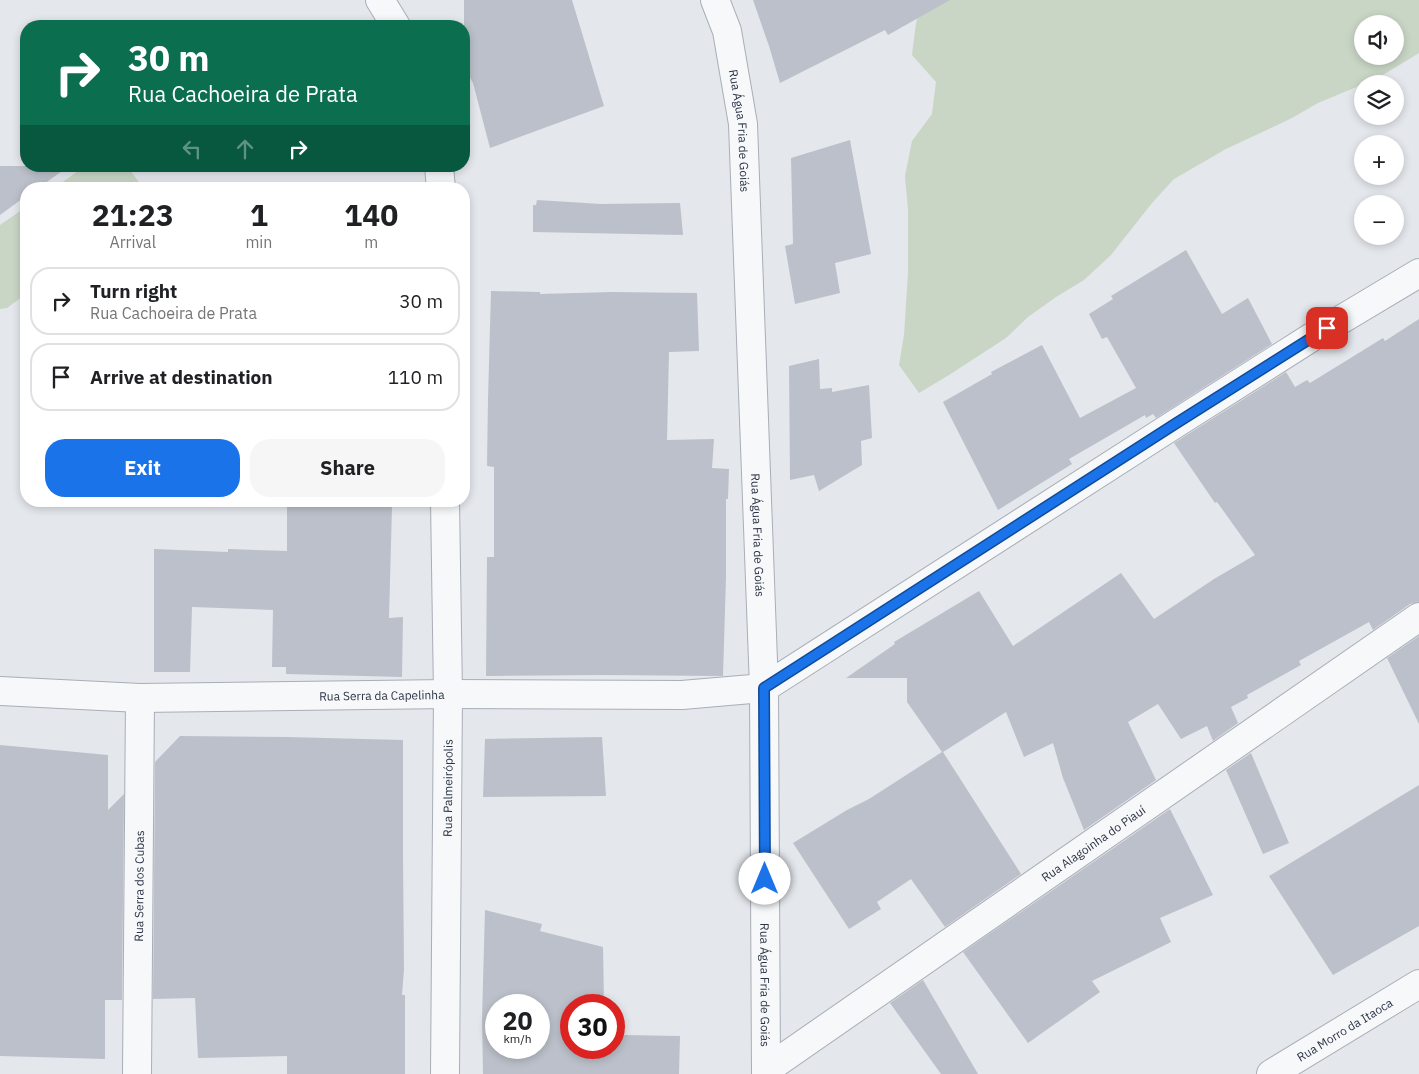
<!DOCTYPE html>
<html lang="en">
<head>
<meta charset="utf-8">
<style>
  body { margin:0; font-family:"IBM Plex Sans",sans-serif; background:#f6f6f6; color:#202124; height:100vh; display:flex; flex-direction:column; font-size:19px; white-space:nowrap }
  * { box-sizing:border-box; margin:0 }
  p { font-size:16px; color:#757577 }
  .icon { flex:none; width:28px; height:28px; fill:none; stroke:currentColor; stroke-width:2; stroke-linecap:round; stroke-linejoin:round }
  .map { position:relative; flex:1; overflow:hidden }
  .sheet { position:absolute; left:20px; top:182px; width:450px; height:325px; display:flex; flex-direction:column; background:#fff; border-radius:20px; box-shadow:0 2px 8px #0003 }
  .sheet>* { flex:none }
  .hud { position:absolute; left:20px; top:20px; width:450px; height:152px; border-radius:20px; box-shadow:0 2px 8px #0003; background:#0b6e4f; color:#fff; overflow:hidden }
  .controls { position:absolute; left:1354px; top:15px; display:grid; gap:10px }
  .controls a { display:grid; place-items:center; width:50px; height:50px; border-radius:50%; background:#fff; box-shadow:0 2px 8px #0003; font-size:25px }
  .speed { position:absolute; left:485px; top:994px; display:flex; gap:10px; font-size:25px; font-weight:700; text-align:center }
  .speed>* { display:grid; place-content:center; width:65px; height:65px; border-radius:50%; background:#fff; box-shadow:0 2px 8px #0003; line-height:1 }
  .speed small { font-size:12px; font-weight:400 }
  .speed .limit { border:8px solid #d22; background:#fff; color:#111 }
  .pin { position:absolute; display:grid; place-items:center; width:42px; height:42px; color:#fff; margin:-21px; border-radius:10px; box-shadow:0 2px 8px #0006 }
  .me { position:absolute; width:55px; margin:-28px; rotate:0deg; stroke-linejoin:round; filter:drop-shadow(0 0 4px #0008) }
  .turn { display:flex; align-items:center; gap:18px; height:105px; padding:0 25px; font-size:22px }
  .turn .icon { width:65px; height:65px; stroke-width:2.5 }
  .turn b { display:block; font-size:35px; line-height:42px }
  .lanes { display:flex; align-items:center; height:48px; padding:0 25px; background:#0003; justify-content:center; gap:25px; direction:ltr }
  .lanes .off { opacity:.35 }
  .eta { display:flex; justify-content:space-evenly; align-items:center; height:85px; text-align:center }
  .eta b { font-size:30px; font-weight:700; line-height:35px }
  .primary-button { display:flex; gap:10px; margin-top:auto; padding:10px 25px }
  .primary-button a { flex:1; height:58px; border-radius:20px; background:#1a73e8; color:#fff; font-size:20px; font-weight:700; line-height:58px; text-align:center }
  .primary-button a+a { background:#f6f6f6; color:#202124 }
  ul { padding:0; list-style:none }
  li { display:flex; align-items:center; gap:15px; height:68px; margin:0 10px 8px; padding:0 15px; border:2px solid #e0e0e0; border-radius:20px }
  li div { flex:1 }
  li b { display:block; font-size:19px }
  li em { font-style:normal }
  .map>svg:first-child { display:block }
</style>
</head>
<body>
<div class="map">
<svg width="1419" height="1074" viewBox="0 0 1419 1074">
  <rect width="100%" height="100%" fill="#e4e7ec"/>
  <!-- green -->
  <path fill="#c9d6c5" fill-rule="evenodd" d="M 923,0 L 1419,0 L 1419,53 L 1378,78 L 1318,103 L 1290,119 L 1226,149 L 1174,179 L 1152,203 L 1111,255 L 1084,280 L 1056,297 L 1028,317 L 1006,338 L 949,375 L 919,393 L 899,365 L 904,335 L 908,273 L 908,210 L 905,176 L 912,141 L 932,114 L 936,82 L 912,55 L 916,23 ZM 1362,24 L 1395,24 L 1395,56 L 1362,56 Z
    M 85,166 L 127,166 L 144,189 L 53,189 Z
    M 26,207 L 26,294 L 7,308 L 0,309 L 0,225 Z"/>
  <!-- building -->
  <path fill="#bbc0ca" fill-rule="evenodd" d="M 464,0 L 572,0 L 604,106 L 490,148 L 473,83 L 464,67 Z
    M 753,0 L 950,0 L 888,35 L 885,30 L 780,83 L 769,46 Z
    M 850,140 L 871,254 L 835,263 L 840,293 L 795,304 L 785,246 L 793,244 L 791,158 Z
    M 0,166 L 69,166 L 37,189 L 26,189 L 26,196 L 0,215 Z
    M 537,200 L 601,204 L 680,203 L 683,235 L 533,232 L 533,205 L 536,205 Z
    M 1186,250 L 1222,314 L 1248,298 L 1272,344 L 1156,418 L 1153,414 L 1146,418 L 1145,415 L 1069,459 L 1072,464 L 998,510 L 943,402 L 992,374 L 991,372 L 1042,345 L 1080,418 L 1136,388 L 1107,337 L 1102,339 L 1089,314 L 1113,299 L 1111,296 Z
    M 491,291 L 540,292 L 540,294 L 613,292 L 697,293 L 699,351 L 669,352 L 667,440 L 714,439 L 712,468 L 729,469 L 728,499 L 726,499 L 726,577 L 723,676 L 605,675 L 486,676 L 487,557 L 494,557 L 494,467 L 487,466 L 488,399 Z
    M 1419,319 L 1419,602 L 1410,604 L 1373,630 L 1369,622 L 1299,661 L 1301,665 L 1247,695 L 1248,698 L 1231,707 L 1238,723 L 1213,741 L 1207,726 L 1181,739 L 1158,704 L 1128,722 L 1156,780 L 1084,830 L 1063,778 L 1053,743 L 1024,757 L 1006,712 L 943,752 L 1021,874 L 945,927 L 911,879 L 877,902 L 881,909 L 849,929 L 793,843 L 847,810 L 869,799 L 942,752 L 907,702 L 907,678 L 846,678 L 895,644 L 894,642 L 979,591 L 1013,646 L 1121,573 L 1154,619 L 1214,579 L 1255,555 L 1217,502 L 1215,503 L 1174,443 L 1286,372 L 1295,387 L 1307,380 L 1310,383 L 1383,338 L 1385,341 Z
    M 819,359 L 820,389 L 832,388 L 832,392 L 869,385 L 872,438 L 861,441 L 862,465 L 819,491 L 814,475 L 790,480 L 789,366 Z
    M 287,505 L 392,507 L 389,618 L 403,617 L 402,677 L 286,674 L 286,667 L 272,667 L 273,610 L 192,607 L 190,672 L 154,672 L 154,549 L 228,552 L 228,549 L 287,551 Z
    M 1419,636 L 1419,724 L 1387,658 Z
    M 180,736 L 287,737 L 403,740 L 403,855 L 404,969 L 402,995 L 405,995 L 405,1074 L 287,1074 L 287,1056 L 198,1058 L 195,998 L 153,999 L 155,762 Z
    M 602,737 L 606,796 L 483,797 L 485,739 Z
    M 0,745 L 108,755 L 108,810 L 124,794 L 122,1000 L 105,1000 L 105,1059 L 0,1056 Z
    M 1251,753 L 1289,843 L 1263,854 L 1226,770 Z
    M 1419,785 L 1419,926 L 1333,975 L 1269,876 Z
    M 1170,809 L 1213,895 L 1160,918 L 1171,942 L 1092,981 L 1100,992 L 1028,1043 L 963,952 Z
    M 485,910 L 542,924 L 540,931 L 603,947 L 604,1005 L 571,1005 L 571,1048 L 614,1048 L 614,1032 L 624,1032 L 624,1035 L 680,1036 L 679,1074 L 483,1074 L 482,1019 ZM 496,1005 L 539,1005 L 539,1048 L 496,1048 Z
    M 923,980 L 978,1074 L 941,1074 L 890,1003 Z"/>
  <g fill="none" stroke-linecap="round" stroke-linejoin="round">
    <!-- minor casing -->
    <g stroke="#a9aeb7" stroke-width="30">
      <g id="minor">
        <path d="M 380,0 L 396,26"/>
        <path id="s1" d="M 715,0 L 727,31 L 743,124 L 764,688 L 766,1074"/>
        <path d="M 439,166 L 441,189"/>
        <path id="s2" d="M 0,691 L 140,698 L 448,694 L 682,695 L 764,688 L 1175,424 L 1312,337 L 1419,273"/>
        <path id="s3" d="M 766,1070 L 1419,617"/>
        <path id="s4" d="M 137,1074 L 140,698"/>
        <path id="s5" d="M 445,1074 L 448,694 L 445,501"/>
        <path id="s6" d="M 1271,1074 L 1419,984"/>
      </g>
    </g>
    <!-- minor -->
    <use href="#minor" stroke="#f7f8fa" stroke-width="28"/>
  </g>
  <g fill="none" stroke-linecap="round" stroke-linejoin="round">
    <!-- route casing -->
    <g stroke="#114b97" stroke-width="12">
      <path id="route" d="M 765,879 L 764,688 L 1175,424 L 1327,328"/>
    </g>
    <!-- route -->
    <use href="#route" stroke="#1a73e8" stroke-width="9"/>
  </g>
  <g text-anchor="middle" dominant-baseline="central" stroke-width="4.5" stroke-linejoin="round" paint-order="stroke">
    <!-- street labels -->
    <g font-size="12" fill="#2b3445" stroke="#f4f6f9">
      <text stroke="none"><textPath href="#s1" startOffset="134">Rua Água Fria de Goiás</textPath></text>
      <text stroke="none"><textPath href="#s1" startOffset="539">Rua Água Fria de Goiás</textPath></text>
      <text stroke="none"><textPath href="#s2" startOffset="382">Rua Serra da Capelinha</textPath></text>
      <text stroke="none"><textPath href="#s5" startOffset="286">Rua Palmeirópolis</textPath></text>
      <text stroke="none"><textPath href="#s3" startOffset="398">Rua Alagoinha do Piauí</textPath></text>
      <text stroke="none"><textPath href="#s4" startOffset="188">Rua Serra dos Cubas</textPath></text>
      <text stroke="none"><textPath href="#s1" startOffset="989">Rua Água Fria de Goiás</textPath></text>
      <text stroke="none"><textPath href="#s6" startOffset="86">Rua Morro da Itaoca</textPath></text>
    </g>
  </g>
</svg>
<div class="controls">
<a><svg class="icon" aria-label="sound" viewBox="0 0 24 24"><path d="M4 9h4l5-4v14l-5-4H4zM17 9q2 3 0 6"/></svg></a>
<a><svg class="icon" aria-label="layers" viewBox="0 0 24 24"><path d="M12 4l9 5-9 5-9-5zM3 14l9 5 9-5"/></svg></a>
<a>+</a>
<a>−</a>
</div>
<div class="speed"><div>20<small>km/h</small></div><div class="limit">30</div></div>
<div class="pin" style="left:1327px;top:328px;background:#d93025"><svg class="icon" aria-label="arrive" viewBox="0 0 24 24"><path d="M6 21V4h12l-3 4 3 4H6"/></svg></div>
<svg class="me" style="left:765px;top:879px" viewBox="-20 -20 40 40"><circle r="19" fill="#fff"/><path d="M0-13L10 11 0 6-10 11z" fill="#1a73e8"/></svg>
<div class="hud">
<div class="turn"><svg class="icon" aria-label="right" viewBox="0 0 24 24"><path d="M7 20v-9h11M14 6l5 5-5 5"/></svg><div><b>30 m</b>Rua Cachoeira de Prata</div></div>
<div class="lanes"><svg class="icon off" aria-label="left" viewBox="0 0 24 24"><path d="M17 20v-9H6M10 6l-5 5 5 5"/></svg><svg class="icon off" aria-label="ahead" viewBox="0 0 24 24"><path d="M12 20V5M6 11l6-6 6 6"/></svg><svg class="icon" aria-label="right" viewBox="0 0 24 24"><path d="M7 20v-9h11M14 6l5 5-5 5"/></svg></div>
</div>
<section class="sheet">
<div class="eta">
<div><b>21:23</b><p>Arrival</p></div>
<div><b>1</b><p>min</p></div>
<div><b>140</b><p>m</p></div>
</div>
<ul>
<li><svg class="icon" aria-label="right" viewBox="0 0 24 24"><path d="M7 20v-9h11M14 6l5 5-5 5"/></svg><div><b>Turn right</b><p>Rua Cachoeira de Prata</p></div><em>30 m</em></li>
<li><svg class="icon" aria-label="arrive" viewBox="0 0 24 24"><path d="M6 21V4h12l-3 4 3 4H6"/></svg><div><b>Arrive at destination</b></div><em>110 m</em></li>
</ul>
<div class="primary-button"><a>Exit</a><a>Share</a></div>
</section>
</div>
</body>
</html>
